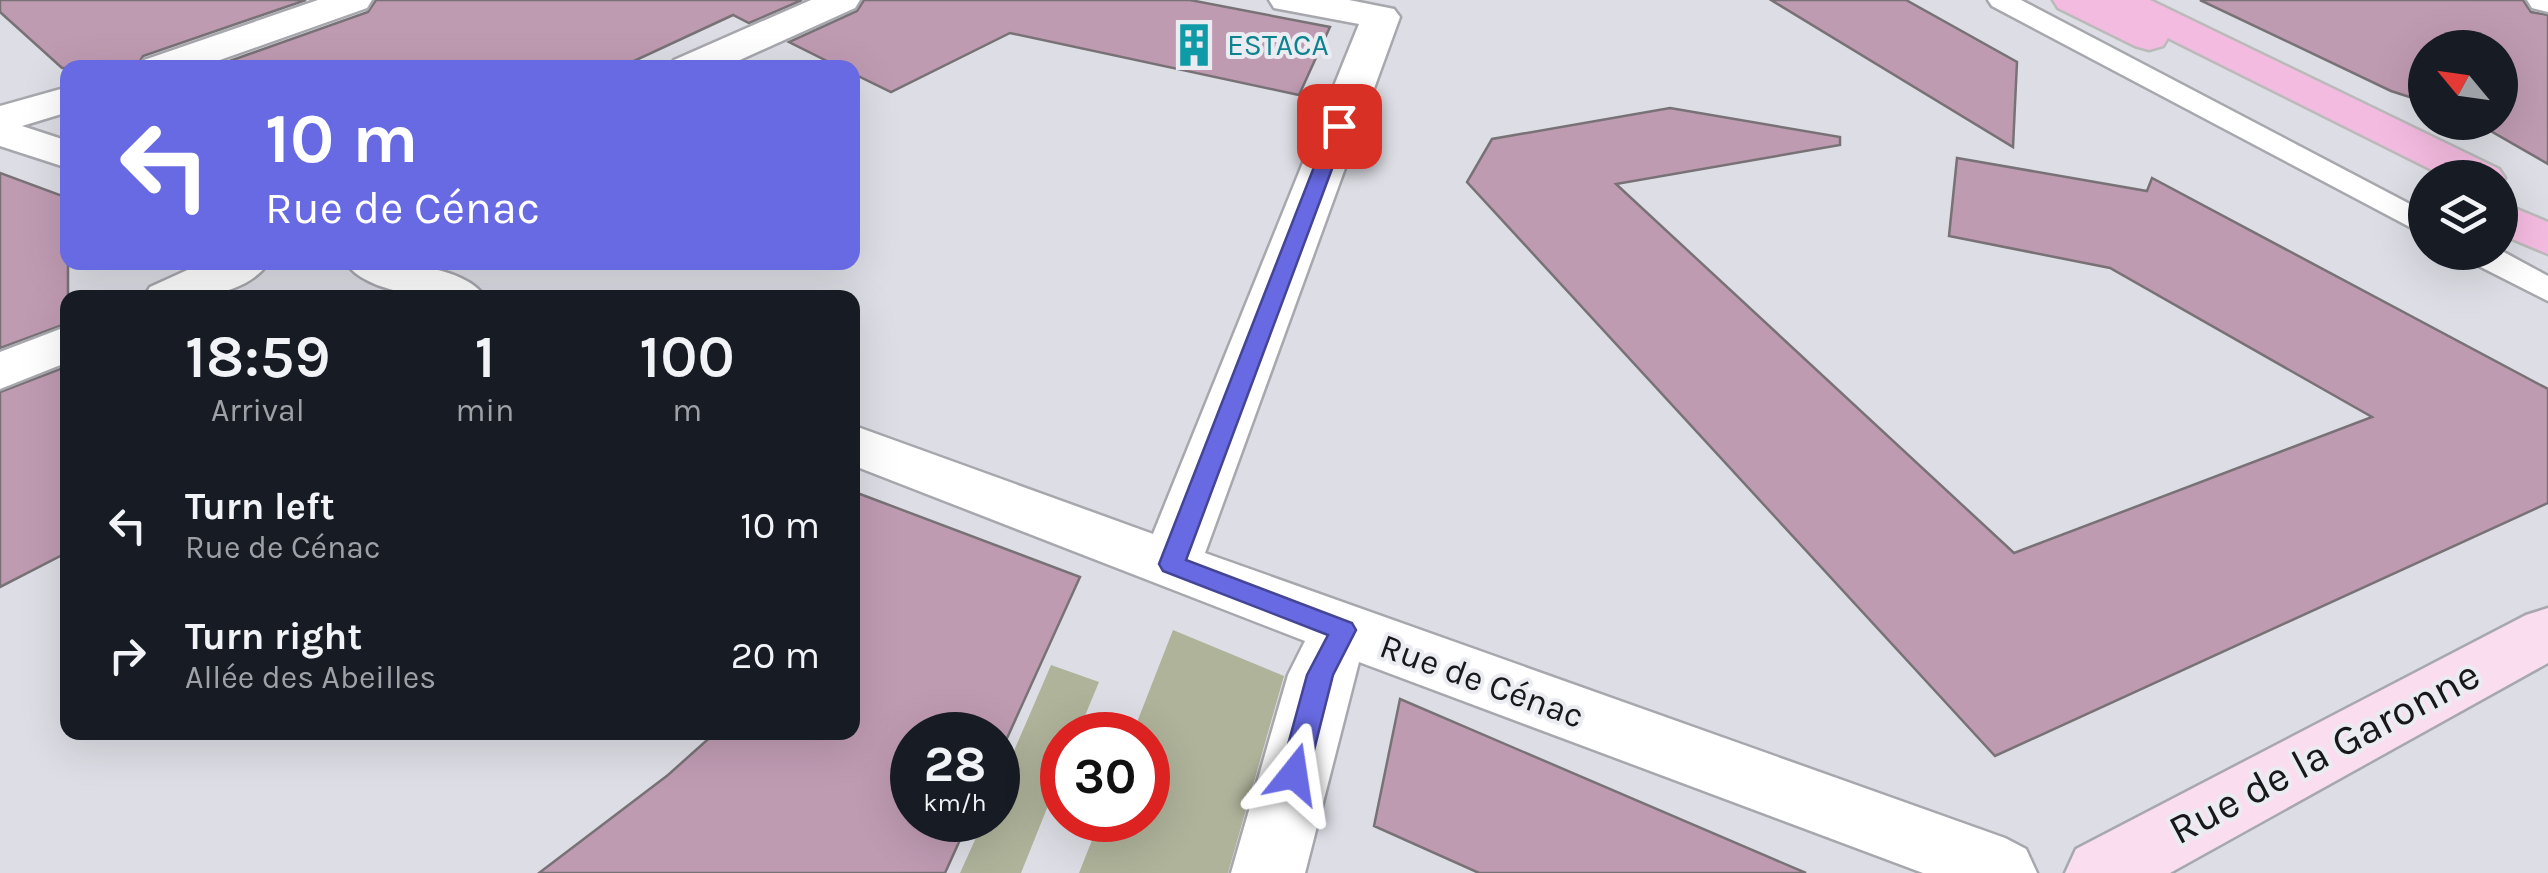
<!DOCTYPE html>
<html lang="en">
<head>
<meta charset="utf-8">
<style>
  body { margin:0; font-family:Karla,sans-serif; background:#242831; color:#f1f3f6; height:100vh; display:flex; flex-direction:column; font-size:38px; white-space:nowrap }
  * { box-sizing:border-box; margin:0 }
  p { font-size:32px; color:#9ea1a6 }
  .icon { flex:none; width:55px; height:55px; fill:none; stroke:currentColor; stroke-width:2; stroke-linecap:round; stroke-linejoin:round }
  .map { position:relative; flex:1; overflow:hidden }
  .sheet { position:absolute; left:60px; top:290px; width:800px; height:450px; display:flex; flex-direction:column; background:#171b24; border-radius:20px; box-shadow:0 10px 40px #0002 }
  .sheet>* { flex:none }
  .top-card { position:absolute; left:60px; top:60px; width:800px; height:210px; border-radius:20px; box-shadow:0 10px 40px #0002; background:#686ae3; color:#fff; overflow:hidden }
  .needle { width:65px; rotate:299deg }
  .controls { position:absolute; left:2408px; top:30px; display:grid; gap:20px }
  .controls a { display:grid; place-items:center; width:110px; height:110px; border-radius:50%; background:#171b24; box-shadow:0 10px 40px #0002; font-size:50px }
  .speed { position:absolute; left:890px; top:712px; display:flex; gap:20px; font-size:50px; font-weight:700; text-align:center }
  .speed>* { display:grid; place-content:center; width:130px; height:130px; border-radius:50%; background:#171b24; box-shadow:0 10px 40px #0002; line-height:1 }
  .speed small { font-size:25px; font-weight:400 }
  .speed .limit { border:15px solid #d22; background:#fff; color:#111 }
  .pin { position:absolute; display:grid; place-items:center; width:85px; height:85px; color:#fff; margin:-42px; border-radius:20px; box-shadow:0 5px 15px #0006 }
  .me { position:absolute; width:110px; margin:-55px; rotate:15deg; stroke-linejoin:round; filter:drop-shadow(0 0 8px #0008) }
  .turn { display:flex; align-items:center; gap:35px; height:210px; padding:0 40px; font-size:45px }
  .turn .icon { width:130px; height:130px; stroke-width:2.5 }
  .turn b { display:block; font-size:70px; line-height:85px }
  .eta { display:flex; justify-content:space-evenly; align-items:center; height:170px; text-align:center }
  .eta b { font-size:60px; font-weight:600; line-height:70px }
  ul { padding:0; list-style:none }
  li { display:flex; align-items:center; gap:30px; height:130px; padding:0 40px }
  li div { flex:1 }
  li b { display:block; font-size:38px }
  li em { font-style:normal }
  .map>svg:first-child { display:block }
</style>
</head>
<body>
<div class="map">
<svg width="2548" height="873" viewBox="0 0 2548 873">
  <rect width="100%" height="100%" fill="#dddee5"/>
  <!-- green -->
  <path fill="#afb39a" d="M 1173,630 L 1284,676 L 1228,873 L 1079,873 L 1100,820 L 1148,820 L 1148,735 L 1132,735 Z
    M 1051,665 L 1099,682 L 1077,735 L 1062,735 L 1062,771 L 1021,873 L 960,873 L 984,820 L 998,820 L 998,788 Z"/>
  <!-- building -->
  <path fill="#bf9bb2" stroke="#787276" stroke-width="2.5" d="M 0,0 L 306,0 L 143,56 L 136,68 L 62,68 L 0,12 Z
    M 376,0 L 802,0 L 749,23 L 733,15 L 619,68 L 210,68 L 368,12 Z
    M 864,0 L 1190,0 L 1330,27 L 1299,95 L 1010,33 L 891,92 L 852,73 L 852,68 L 841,68 L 789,42 L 857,11 Z
    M 1771,0 L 1906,0 L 2017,62 L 2013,147 Z
    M 2200,0 L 2523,0 L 2531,12 L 2548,15 L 2548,164 L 2475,122 L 2500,122 L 2500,48 L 2425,48 L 2425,102 L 2391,91 Z
    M 1670,108 L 1840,137 L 1840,145 L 1616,184 L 2014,553 L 2372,417 L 2110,268 L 1949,236 L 1957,158 L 2147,191 L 2152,178 L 2548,389 L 2548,503 L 1995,756 L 1467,182 L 1492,139 Z
    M 0,173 L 68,198 L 68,323 L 0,348 Z
    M 68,366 L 68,552 L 0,587 L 0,392 Z
    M 852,491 L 1080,577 L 998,758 L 998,735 L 912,735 L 912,820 L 969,820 L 945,873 L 539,873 L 668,775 L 716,732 L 852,732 Z
    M 1400,699 L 1806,873 L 1479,873 L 1374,826 Z"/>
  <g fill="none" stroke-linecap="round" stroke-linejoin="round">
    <!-- service casing -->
    <g stroke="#a7a7ae" stroke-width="5">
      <path id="service" d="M 1988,0 L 2021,0 L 2425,212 L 2425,235 L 1992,6 Z
        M 2500,250 L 2548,276 L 2548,301 L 2465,259 L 2460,252 Z"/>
    </g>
    <!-- pedestrian casing -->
    <g stroke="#a7a7ae" stroke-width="5">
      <path id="pedestrian" d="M 811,0 L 860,0 L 855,8 L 722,68 L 669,68 L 674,60 Z
        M 205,262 L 269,262 C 243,300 183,298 143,298 L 150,287 Z
        M 68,326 L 68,362 L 0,389 L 0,352 Z"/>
    </g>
    <!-- minor casing -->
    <g stroke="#a7a7ae" stroke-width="5">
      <path id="minor" d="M 318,0 L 372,0 L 367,8 L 197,68 L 139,68 L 144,60 Z
        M 1269,0 L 1349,0 L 1394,9 L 1400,17 L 1205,553 L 2005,838 L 2026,849 L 2037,873 L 1923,873 L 1359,662 L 1305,873 L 1231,873 L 1288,675 L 1305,641 L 852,465 L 852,425 L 1153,534 L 1359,24 L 1274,8 Z
        M 2527,0 L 2548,0 L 2548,12 L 2532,8 Z
        M 68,87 L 68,112 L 22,126 L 68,141 L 68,168 L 0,146 L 0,106 Z
        M 345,262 C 384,262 462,262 486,298 C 447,298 370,298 345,262 Z"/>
    </g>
    <!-- secondary casing -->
    <g stroke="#a7a7ae" stroke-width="5">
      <path id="secondary" d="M 2548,608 L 2548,663 L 2170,873 L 2065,873 L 2076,849 L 2526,615 Z"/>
    </g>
    <!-- primary casing -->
    <g stroke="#bababa" stroke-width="5">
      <path id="primary" d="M 2053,0 L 2150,0 L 2499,169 L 2505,178 L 2500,185 L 2500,178 L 2448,178 L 2168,38 L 2163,46 L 2149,50 L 2135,46 L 2058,8 Z
        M 2500,202 L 2548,222 L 2548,254 L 2500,234 Z"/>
    </g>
    <!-- service -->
    <use href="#service" fill="#fff" fill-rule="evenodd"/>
    <!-- pedestrian -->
    <use href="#pedestrian" fill="#fff" fill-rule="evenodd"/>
    <!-- minor -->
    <use href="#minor" fill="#fff" fill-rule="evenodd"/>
    <!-- secondary -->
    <use href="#secondary" fill="#faddef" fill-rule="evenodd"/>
    <!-- primary -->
    <use href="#primary" fill="#f4bbe0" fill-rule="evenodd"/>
  </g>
  <!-- route -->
  <path fill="#686ae3" stroke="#444594" stroke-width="2.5" d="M 1339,121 L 1348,126 L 1186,560 L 1352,623 L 1356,630 L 1333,675 L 1308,774 L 1304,782 L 1294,786 L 1284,782 L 1280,774 L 1307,675 L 1328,635 L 1163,571 L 1159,564 L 1330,126 Z"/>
  <!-- icons -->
  <defs>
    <g id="building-bare" transform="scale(3.45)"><path d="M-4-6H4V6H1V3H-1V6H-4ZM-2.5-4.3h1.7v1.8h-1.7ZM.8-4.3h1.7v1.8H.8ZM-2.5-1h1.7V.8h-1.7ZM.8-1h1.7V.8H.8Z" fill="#0f9aa8" stroke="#ebebf2" stroke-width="2.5" paint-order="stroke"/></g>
  </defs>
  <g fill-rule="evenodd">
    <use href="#building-bare" x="1194" y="45"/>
  </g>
  <g text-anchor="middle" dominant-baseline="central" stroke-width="8" stroke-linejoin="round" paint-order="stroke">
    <!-- far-culture labels -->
    <g font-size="30" fill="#0d838f" stroke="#ebebf2" text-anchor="start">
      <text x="1227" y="45">ESTACA</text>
    </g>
    <!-- street labels -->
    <g font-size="35" fill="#18181a" stroke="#ebebf2">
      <text transform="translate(1482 681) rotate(20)">Rue de Cénac</text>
    </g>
    <!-- near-street labels -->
    <g font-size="42" fill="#18181a" stroke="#ebebf2">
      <text transform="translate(2324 752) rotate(-28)">Rue de la Garonne</text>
    </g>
  </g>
</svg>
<div class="controls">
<a><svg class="needle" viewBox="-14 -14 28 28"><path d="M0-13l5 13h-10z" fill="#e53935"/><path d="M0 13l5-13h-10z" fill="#9ea1a6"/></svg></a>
<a><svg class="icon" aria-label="layers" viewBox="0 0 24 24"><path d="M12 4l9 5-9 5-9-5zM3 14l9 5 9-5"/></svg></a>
</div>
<div class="speed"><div>28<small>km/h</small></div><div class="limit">30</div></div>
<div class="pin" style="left:1339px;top:126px;background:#d93025"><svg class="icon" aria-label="arrive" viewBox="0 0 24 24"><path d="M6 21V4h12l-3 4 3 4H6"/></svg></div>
<svg class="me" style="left:1294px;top:774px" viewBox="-20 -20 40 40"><path d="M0-17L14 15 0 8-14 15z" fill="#686ae3" stroke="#fff" stroke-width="4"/></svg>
<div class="top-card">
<div class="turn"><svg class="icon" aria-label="left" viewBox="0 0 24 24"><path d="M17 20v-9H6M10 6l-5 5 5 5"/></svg><div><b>10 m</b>Rue de Cénac</div></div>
</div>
<section class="sheet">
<div class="eta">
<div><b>18:59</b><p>Arrival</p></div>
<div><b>1</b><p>min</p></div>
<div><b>100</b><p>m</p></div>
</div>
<ul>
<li><svg class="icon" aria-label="left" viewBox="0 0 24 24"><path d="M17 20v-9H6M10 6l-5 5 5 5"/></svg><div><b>Turn left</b><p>Rue de Cénac</p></div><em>10 m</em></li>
<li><svg class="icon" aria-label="right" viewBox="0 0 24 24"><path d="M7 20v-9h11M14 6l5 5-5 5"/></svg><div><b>Turn right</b><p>Allée des Abeilles</p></div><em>20 m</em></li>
</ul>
</section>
</div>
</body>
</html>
